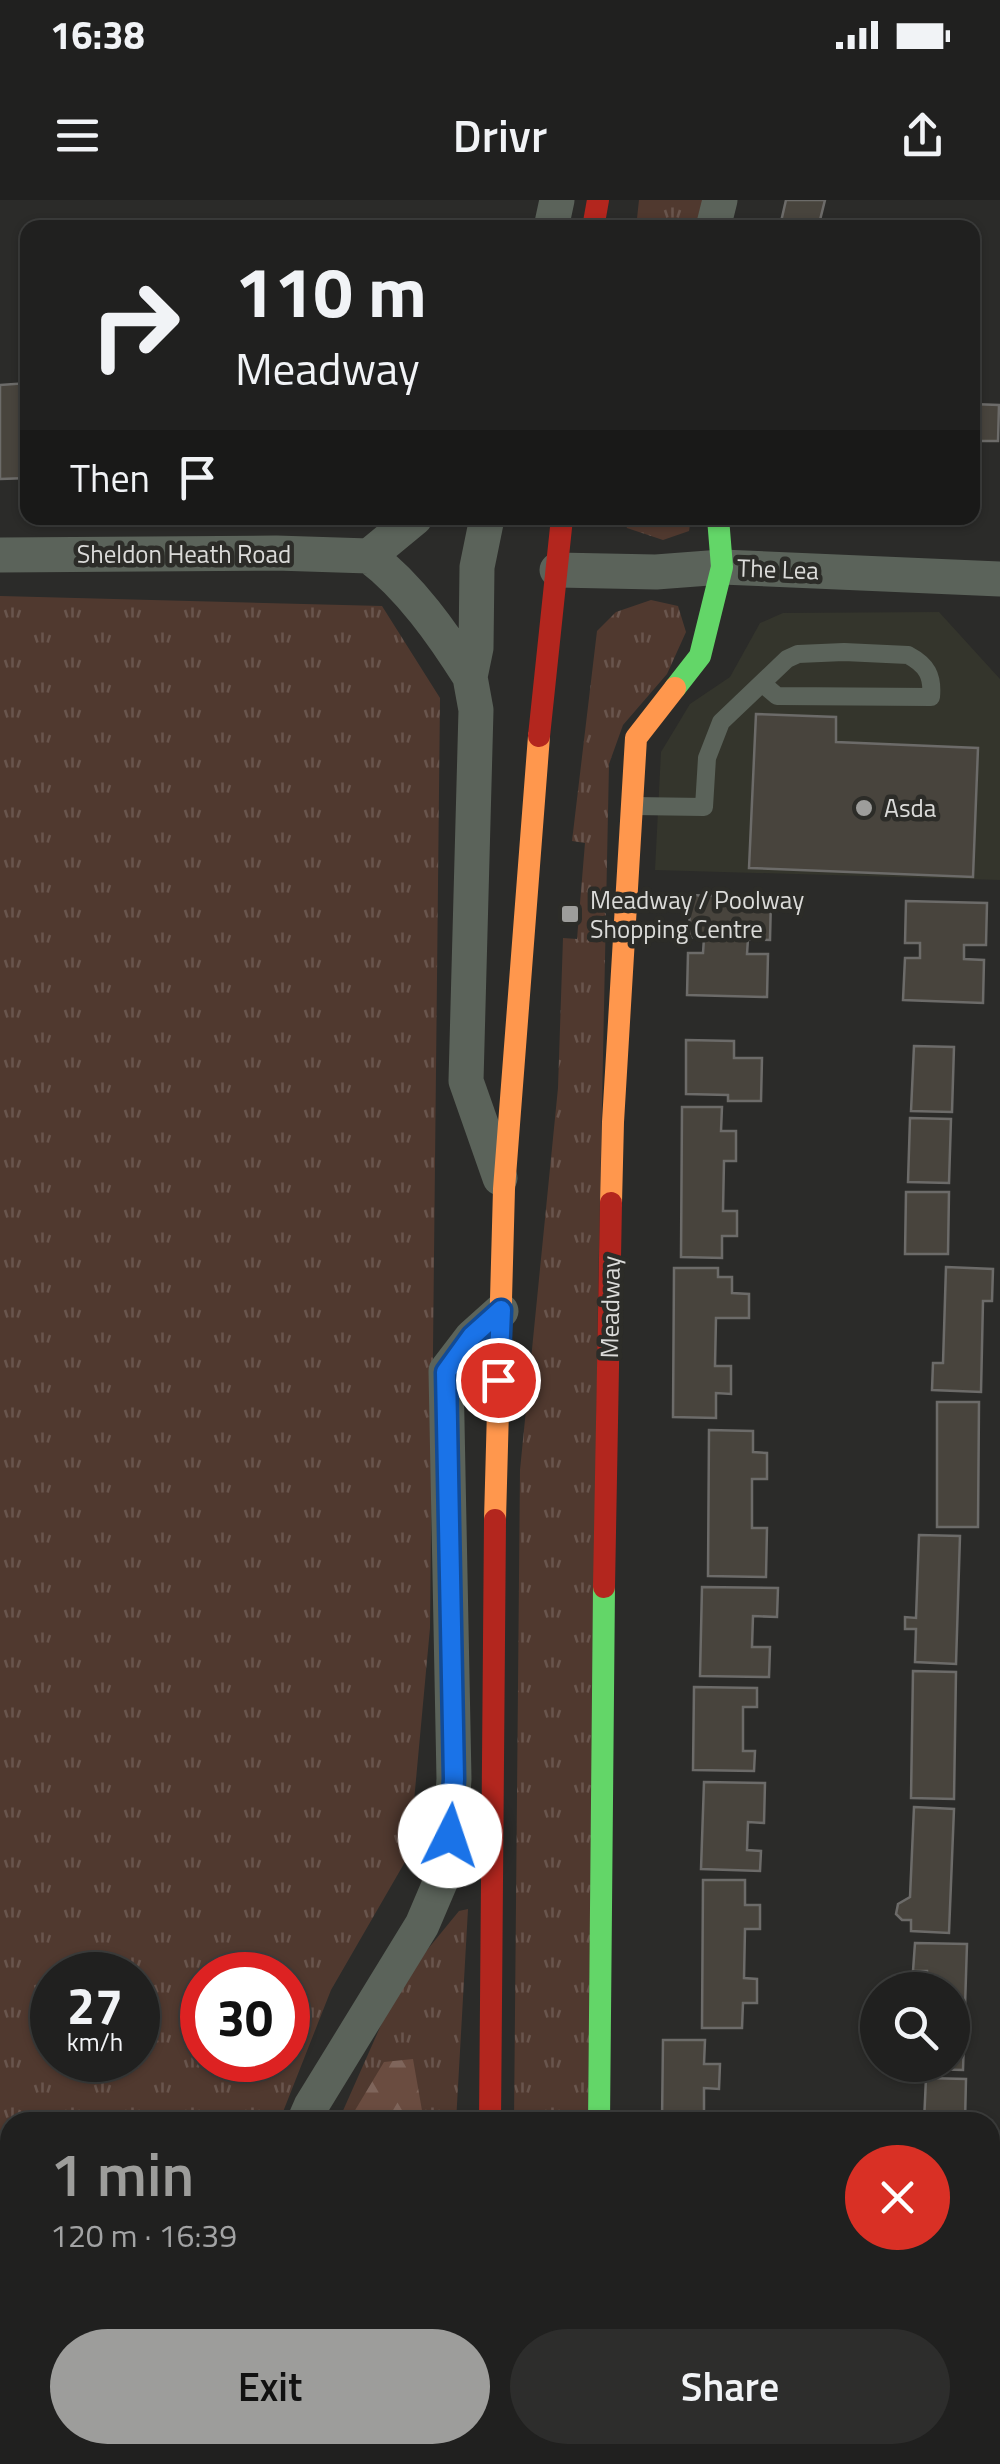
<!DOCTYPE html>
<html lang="en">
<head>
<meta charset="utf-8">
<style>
  body { margin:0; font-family:"Titillium Web",sans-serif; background:#2d2d2c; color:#f1f3f6; height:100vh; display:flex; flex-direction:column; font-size:38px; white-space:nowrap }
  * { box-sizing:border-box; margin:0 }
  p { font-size:32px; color:#a2a3a4 }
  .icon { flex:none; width:55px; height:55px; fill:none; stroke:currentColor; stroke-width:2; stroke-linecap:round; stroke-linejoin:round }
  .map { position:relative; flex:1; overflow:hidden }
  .drawer { position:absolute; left:0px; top:1912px; width:1000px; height:352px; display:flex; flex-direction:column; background:#20201f; border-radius:30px 30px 0 0; box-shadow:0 2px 8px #0004,0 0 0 2px #3d3e3d }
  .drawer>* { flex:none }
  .banner { position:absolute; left:20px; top:20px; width:960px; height:305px; border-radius:20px; box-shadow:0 2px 8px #0004,0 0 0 2px #3d3e3d; background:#20201f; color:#f1f3f6; overflow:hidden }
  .controls { position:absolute; left:860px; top:1772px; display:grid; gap:20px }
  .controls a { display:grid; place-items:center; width:110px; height:110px; border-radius:50%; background:#20201f; box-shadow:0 2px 8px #0004,0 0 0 2px #3d3e3d; font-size:50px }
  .speed { position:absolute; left:30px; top:1752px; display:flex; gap:20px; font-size:50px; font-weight:700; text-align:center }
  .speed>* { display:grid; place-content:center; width:130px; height:130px; border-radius:50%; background:#20201f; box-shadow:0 2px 8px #0004,0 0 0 2px #3d3e3d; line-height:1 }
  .speed small { font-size:25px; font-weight:400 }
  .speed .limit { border:15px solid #d22; background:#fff; color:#111 }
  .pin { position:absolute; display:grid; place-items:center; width:85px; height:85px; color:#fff; margin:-42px; border:5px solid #fff; border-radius:50%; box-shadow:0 2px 10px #0007 }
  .me { position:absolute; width:110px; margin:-55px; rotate:4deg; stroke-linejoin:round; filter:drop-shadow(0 0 8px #0008) }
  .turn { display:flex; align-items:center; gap:35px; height:210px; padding:0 50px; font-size:45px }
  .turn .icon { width:130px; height:130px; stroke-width:2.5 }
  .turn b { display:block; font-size:70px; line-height:85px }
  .then { display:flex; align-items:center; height:95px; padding:0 50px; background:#0003; gap:20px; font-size:38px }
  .round { display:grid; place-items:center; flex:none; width:105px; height:105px; border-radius:52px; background:#2d2d2c }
  .head { display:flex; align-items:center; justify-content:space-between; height:170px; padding:0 50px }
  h1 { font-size:60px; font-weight:600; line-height:75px; color:#9d9d9b }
  .action { display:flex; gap:20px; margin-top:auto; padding:20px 50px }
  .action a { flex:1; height:115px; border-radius:60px; background:#9d9d9b; color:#111; font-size:40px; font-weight:600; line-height:115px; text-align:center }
  .action a+a { background:#2d2d2c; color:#f1f3f6 }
  .status { display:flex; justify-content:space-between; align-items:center; height:70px; padding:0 50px; background:#20201f; direction:ltr }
  .status svg { height:28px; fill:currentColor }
  header { display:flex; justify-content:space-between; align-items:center; height:130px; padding:0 50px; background:#20201f; font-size:45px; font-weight:600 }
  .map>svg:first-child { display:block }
</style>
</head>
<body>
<div class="status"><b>16:38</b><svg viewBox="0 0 49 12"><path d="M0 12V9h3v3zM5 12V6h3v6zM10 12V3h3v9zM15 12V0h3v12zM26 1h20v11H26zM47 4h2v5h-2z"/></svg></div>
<header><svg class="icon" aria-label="menu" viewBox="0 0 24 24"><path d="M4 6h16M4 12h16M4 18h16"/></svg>Drivr<svg class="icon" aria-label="share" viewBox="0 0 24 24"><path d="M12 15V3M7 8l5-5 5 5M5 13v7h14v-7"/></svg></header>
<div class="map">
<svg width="1000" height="2264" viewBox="0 0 1000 2264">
  <defs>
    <pattern id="grass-tufts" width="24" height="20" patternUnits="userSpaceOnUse" patternTransform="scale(2.5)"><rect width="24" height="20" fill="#50392f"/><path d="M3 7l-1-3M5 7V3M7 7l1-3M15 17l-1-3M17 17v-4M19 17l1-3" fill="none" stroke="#69554d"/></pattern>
    <pattern id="forest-firs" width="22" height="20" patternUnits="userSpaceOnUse" patternTransform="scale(2.5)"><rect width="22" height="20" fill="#6a4c40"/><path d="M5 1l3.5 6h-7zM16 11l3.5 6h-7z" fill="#7f655b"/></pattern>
  </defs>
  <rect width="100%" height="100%" fill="#2b2b29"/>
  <!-- built -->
  <path fill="#34352c" d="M 939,412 L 1000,479 L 1000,680 L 655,670 L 661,552 L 690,504 L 730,477 L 760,423 L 783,413 Z"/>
  <!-- grass -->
  <path fill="url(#grass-tufts)" fill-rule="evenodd" d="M 639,0 L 703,0 L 696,27 L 636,28 Z
    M 623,318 L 691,318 L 689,331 L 663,340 L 627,328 Z
    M 0,396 L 382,406 L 440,498 L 430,1428 L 409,1655 L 331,1790 L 279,1922 L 10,1922 L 10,2034 L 0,2033 ZM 52,1775 L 138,1775 L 138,1860 L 52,1860 ZM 202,1775 L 288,1775 L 288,1860 L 202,1860 Z
    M 651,400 L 678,406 L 686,432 L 667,474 L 623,525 L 609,564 L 598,1098 L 588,1922 L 514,1922 L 520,1270 L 558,888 L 563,738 L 577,739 L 585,643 L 572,641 L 597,431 L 616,412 Z
    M 468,1709 L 456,1922 L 338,1922 L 381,1825 L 409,1772 L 459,1711 Z
    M 535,2255 L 590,2255 L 586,2264 L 536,2264 Z"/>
  <!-- forest -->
  <path fill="url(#forest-firs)" d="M 413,1859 L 424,1922 L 348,1922 L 384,1862 Z
    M 302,2255 L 453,2255 L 458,2264 L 305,2264 Z"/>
  <!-- building -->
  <path fill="#48443d" stroke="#6c6b69" stroke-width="2.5" d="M 786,0 L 825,0 L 818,28 L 775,28 L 780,26 Z
    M 28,183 L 28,278 L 0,279 L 0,185 Z
    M 972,204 L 999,205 L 998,241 L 972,241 Z
    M 756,514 L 836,517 L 836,542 L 978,548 L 973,677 L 749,668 Z
    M 690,695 L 771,698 L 770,740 L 748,739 L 747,754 L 768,754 L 767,797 L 687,795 L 688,753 L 703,753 L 704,738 L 689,737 Z
    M 906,701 L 987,703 L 986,745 L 964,745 L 964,759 L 984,760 L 983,803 L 903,800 L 905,758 L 920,758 L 920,743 L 905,743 Z
    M 686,840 L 734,841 L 734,858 L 762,858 L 761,901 L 728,901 L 728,895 L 686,894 Z
    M 914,846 L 954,847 L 952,912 L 911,911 Z
    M 682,907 L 722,907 L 721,931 L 736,931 L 736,961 L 724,961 L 723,1011 L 737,1011 L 737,1036 L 722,1036 L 722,1058 L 681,1057 Z
    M 910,918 L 951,919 L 949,983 L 908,982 Z
    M 906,992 L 949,992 L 948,1054 L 905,1054 Z
    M 946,1067 L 993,1069 L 992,1101 L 983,1101 L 981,1192 L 932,1190 L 933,1163 L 943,1163 Z
    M 674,1068 L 718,1068 L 718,1077 L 732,1077 L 732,1093 L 749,1094 L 749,1118 L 716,1118 L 715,1166 L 731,1166 L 731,1194 L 716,1193 L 716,1218 L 673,1217 Z
    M 937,1202 L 979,1202 L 978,1327 L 937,1327 Z
    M 709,1230 L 753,1231 L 753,1252 L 767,1253 L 767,1279 L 752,1279 L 752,1328 L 767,1328 L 766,1377 L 708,1376 Z
    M 919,1335 L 960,1336 L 956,1464 L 915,1462 L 916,1429 L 905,1429 L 905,1417 L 916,1418 Z
    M 702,1387 L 778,1388 L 777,1417 L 753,1416 L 752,1447 L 770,1447 L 769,1477 L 700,1476 Z
    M 913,1471 L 956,1472 L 954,1599 L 911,1598 Z
    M 694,1487 L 757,1488 L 757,1507 L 743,1507 L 743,1551 L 755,1551 L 754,1571 L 693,1570 Z
    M 704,1582 L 765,1583 L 764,1623 L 748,1622 L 747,1650 L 761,1651 L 760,1671 L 701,1669 Z
    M 914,1607 L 954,1609 L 949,1733 L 911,1731 L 911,1720 L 902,1720 L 896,1714 L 898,1704 L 910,1697 Z
    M 703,1680 L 745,1680 L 745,1705 L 760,1705 L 760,1729 L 745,1729 L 744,1778 L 757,1779 L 757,1803 L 743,1803 L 742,1828 L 702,1828 Z
    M 915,1743 L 967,1744 L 963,1870 L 925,1869 L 925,1865 L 952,1865 L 952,1790 L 927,1790 L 927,1771 L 913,1771 Z
    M 663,1840 L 705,1840 L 704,1864 L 720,1864 L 719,1889 L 704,1888 L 704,1922 L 662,1922 Z
    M 926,1878 L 966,1879 L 965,1922 L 924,1922 Z
    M 10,2168 L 10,2214 L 4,2217 L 0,2236 L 0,2177 Z
    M 188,2255 L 219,2255 L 219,2264 L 186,2264 Z
    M 689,2255 L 734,2255 L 727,2264 L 682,2264 Z
    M 808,2255 L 865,2255 L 865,2264 L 808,2264 Z
    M 897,2255 L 944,2255 L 952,2264 L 888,2264 Z"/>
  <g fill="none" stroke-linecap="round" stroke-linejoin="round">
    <!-- lane -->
    <path stroke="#5b635a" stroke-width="18" d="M 634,606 L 704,607 L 707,558 L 721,522 L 787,459 L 798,454 L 844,452 L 908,455 C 927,465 933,476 931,497 L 777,496 L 763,484"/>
    <!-- street -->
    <path stroke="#5b635a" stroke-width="35" d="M 551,28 L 557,0
      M 713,28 L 720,0
      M 487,318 L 477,367 L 476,448 L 470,477 L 476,510 L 466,881 L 500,978
      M 0,355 L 276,353 L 369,356
      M 369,356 C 410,387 443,434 470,477
      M 369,356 L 415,318
      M 557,370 L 656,372 L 722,367 L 1000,379
      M 304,1922 L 311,1906 L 422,1725 L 448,1664 L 454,1579 L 446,1171 L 472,1137 L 501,1111
      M 0,2107 L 10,2109
      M 990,2164 L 1000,2164
      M 274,2255 L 275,2264
      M 602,2264 L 606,2255"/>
    <!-- fast -->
    <path stroke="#63d668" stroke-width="22" d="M 675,488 L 700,456 L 722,367 L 718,318
      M 599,1922 L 604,1387
      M 487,2255 L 487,2264"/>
    <!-- slow -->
    <path stroke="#ff974d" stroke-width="22" d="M 611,1003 L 613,922 L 636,538 L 675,488
      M 495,1320 L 504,989 L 539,536"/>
    <!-- jam -->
    <path stroke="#b3261e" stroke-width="22" d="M 593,28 L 598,0
      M 539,536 L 562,318
      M 604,1387 L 611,1003
      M 490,1922 L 495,1320"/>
  </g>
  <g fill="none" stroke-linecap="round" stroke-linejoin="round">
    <!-- route casing -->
    <g stroke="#114b97" stroke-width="25">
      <path id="route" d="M 450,1636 L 454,1579 L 446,1172 L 472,1136 L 501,1110 L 498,1180"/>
    </g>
    <!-- route -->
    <use href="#route" stroke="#1a73e8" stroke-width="18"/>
  </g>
  <!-- markers -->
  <g fill="#9d9d9b" stroke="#2c2c28" stroke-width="4">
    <circle cx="864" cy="608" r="10"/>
    <rect x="560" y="704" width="20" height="20" rx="5"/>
  </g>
  <g text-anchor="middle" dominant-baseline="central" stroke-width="9" stroke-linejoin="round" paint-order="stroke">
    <!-- street labels -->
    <g font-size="25" fill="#dbdbd9" stroke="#2c2c28">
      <text x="184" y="354">Sheldon Heath Road</text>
      <text transform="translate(778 369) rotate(2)">The Lea</text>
      <text transform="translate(610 1107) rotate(-89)">Meadway</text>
    </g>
    <!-- poi labels -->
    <g font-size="25" fill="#dbdbd9" stroke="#2c2c28" text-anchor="start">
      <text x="884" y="608">Asda</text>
      <text x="590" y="700">Meadway / Poolway<tspan x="590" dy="29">Shopping Centre</tspan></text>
    </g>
  </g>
</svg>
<div class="controls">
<a><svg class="icon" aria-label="search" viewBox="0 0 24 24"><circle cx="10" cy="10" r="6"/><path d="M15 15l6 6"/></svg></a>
</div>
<div class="speed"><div>27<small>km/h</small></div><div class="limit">30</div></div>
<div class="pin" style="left:498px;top:1180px;background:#d93025"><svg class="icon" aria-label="arrive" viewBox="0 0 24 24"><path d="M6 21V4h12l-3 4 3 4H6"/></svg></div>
<svg class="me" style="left:450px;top:1636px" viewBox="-20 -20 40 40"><circle r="19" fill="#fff"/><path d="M0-13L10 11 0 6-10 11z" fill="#1a73e8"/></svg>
<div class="banner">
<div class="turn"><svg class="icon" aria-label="right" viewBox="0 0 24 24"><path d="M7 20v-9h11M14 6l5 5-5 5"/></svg><div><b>110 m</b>Meadway</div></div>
<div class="then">Then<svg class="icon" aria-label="arrive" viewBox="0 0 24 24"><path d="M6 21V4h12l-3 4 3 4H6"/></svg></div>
</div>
<section class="drawer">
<div class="head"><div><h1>1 min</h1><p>120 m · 16:39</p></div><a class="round" style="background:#d93025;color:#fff"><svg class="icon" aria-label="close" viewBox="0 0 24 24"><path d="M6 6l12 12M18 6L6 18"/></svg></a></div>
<div class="action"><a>Exit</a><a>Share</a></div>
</section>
</div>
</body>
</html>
